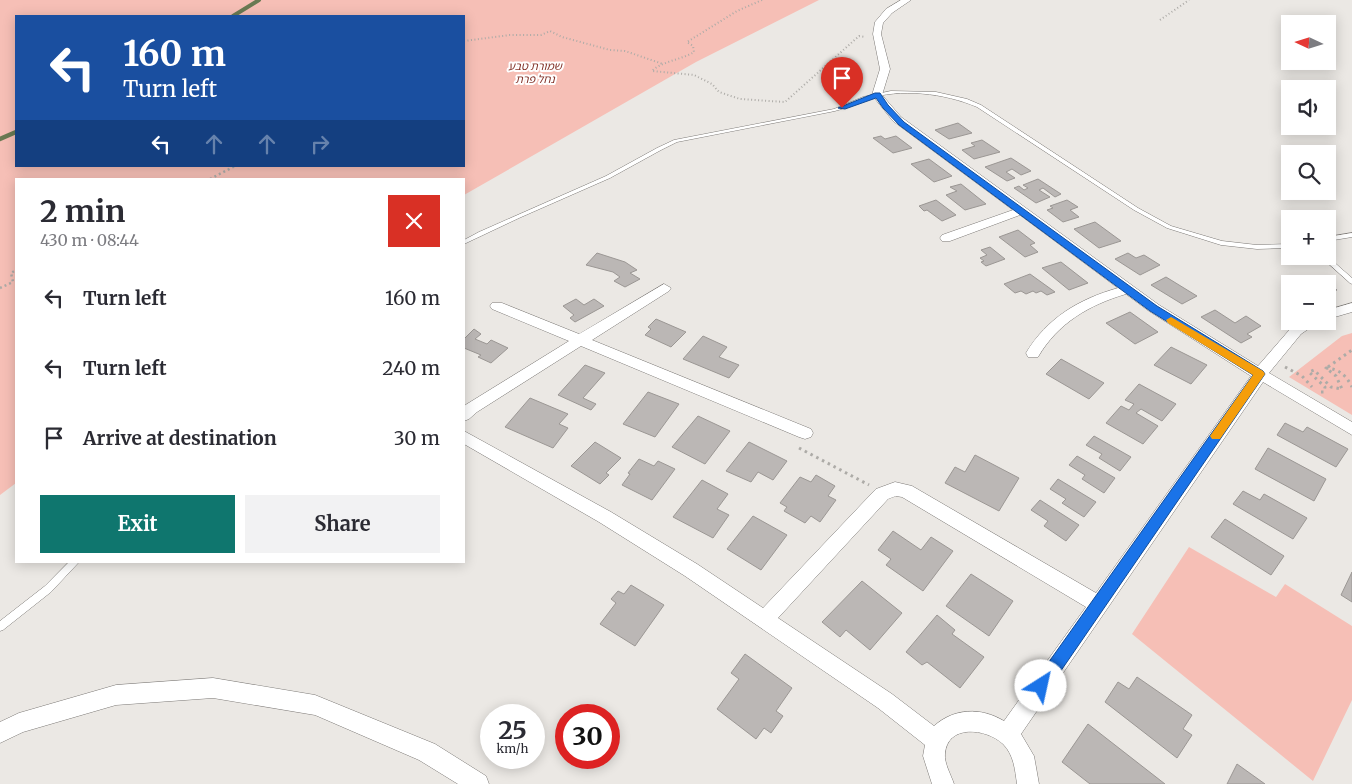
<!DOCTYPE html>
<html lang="en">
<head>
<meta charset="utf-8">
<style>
  body { margin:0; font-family:Merriweather,"Noto Sans Hebrew",serif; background:#f2f2f3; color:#2b2b33; height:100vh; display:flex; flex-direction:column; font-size:19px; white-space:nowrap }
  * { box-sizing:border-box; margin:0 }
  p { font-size:16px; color:#7c7c81 }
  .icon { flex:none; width:28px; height:28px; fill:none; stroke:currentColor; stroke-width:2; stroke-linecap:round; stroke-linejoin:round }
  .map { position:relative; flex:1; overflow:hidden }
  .drawer { position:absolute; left:15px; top:178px; width:450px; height:385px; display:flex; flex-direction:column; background:#fff; border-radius:0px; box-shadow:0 2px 12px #0003 }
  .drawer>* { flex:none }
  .hud { position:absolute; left:15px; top:15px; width:450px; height:152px; border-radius:0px; box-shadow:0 2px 12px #0003; background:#1a4fa0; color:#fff; overflow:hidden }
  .needle { width:32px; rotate:274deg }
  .tools { position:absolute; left:1281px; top:15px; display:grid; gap:10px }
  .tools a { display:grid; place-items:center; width:55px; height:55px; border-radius:0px; background:#fff; box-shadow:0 2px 12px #0003; font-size:25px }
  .speed { position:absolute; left:480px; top:704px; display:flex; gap:10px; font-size:25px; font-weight:700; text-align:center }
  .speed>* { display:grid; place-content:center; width:65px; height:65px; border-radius:50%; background:#fff; box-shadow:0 2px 12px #0003; line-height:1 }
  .speed small { font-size:12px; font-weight:400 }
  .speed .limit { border:8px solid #d22; background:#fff; color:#111 }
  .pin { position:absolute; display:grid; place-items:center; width:42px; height:42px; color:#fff; margin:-51px -21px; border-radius:50% 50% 50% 0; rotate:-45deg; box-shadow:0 0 5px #0007 }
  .pin .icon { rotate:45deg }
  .me { position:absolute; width:55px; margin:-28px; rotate:35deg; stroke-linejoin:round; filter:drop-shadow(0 0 4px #0008) }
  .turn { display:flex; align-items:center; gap:18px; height:105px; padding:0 25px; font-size:22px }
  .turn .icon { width:65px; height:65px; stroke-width:2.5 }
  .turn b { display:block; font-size:35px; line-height:42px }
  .lanes { display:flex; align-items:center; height:48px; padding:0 25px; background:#0003; justify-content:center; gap:25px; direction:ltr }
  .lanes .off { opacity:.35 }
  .round { display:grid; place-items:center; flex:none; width:52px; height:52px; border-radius:0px; background:#f2f2f3 }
  .summary { display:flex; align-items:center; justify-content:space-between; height:85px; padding:0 25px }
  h1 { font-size:30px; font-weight:700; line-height:38px }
  .action { display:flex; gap:10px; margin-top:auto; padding:10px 25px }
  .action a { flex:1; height:58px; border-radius:0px; background:#0f766e; color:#fff; font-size:20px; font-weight:700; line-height:58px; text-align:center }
  .action a+a { background:#f2f2f3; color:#2b2b33 }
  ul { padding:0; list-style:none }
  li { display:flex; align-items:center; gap:15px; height:70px; padding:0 25px }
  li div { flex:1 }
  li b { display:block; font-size:19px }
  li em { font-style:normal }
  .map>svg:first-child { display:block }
</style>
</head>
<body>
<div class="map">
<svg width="1352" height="784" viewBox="0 0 1352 784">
  <rect width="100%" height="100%" fill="#ebe8e4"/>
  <!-- green -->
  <path fill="#f6bfb6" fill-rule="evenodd" d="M 0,0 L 819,0 L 696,62 L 464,195 L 464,179 L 16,179 L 16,483 L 0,495 ZM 16,16 L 464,16 L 464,166 L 16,166 Z
    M 1352,333 L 1352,415 L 1289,377 L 1342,336 Z
    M 1189,547 L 1276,597 L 1285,584 L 1352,626 L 1352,700 L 1313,781 L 1132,634 Z"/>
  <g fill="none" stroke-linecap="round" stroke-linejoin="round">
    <!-- stream-far1 -->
    <path stroke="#697a53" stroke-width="4" d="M 233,16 L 259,0"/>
    <!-- stream -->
    <path stroke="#697a53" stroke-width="4.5" d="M 0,139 L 16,132"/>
  </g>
  <!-- building -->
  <path fill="#bbb7b5" stroke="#9b9794" d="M 958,123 L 972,133 L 949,139 L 935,130 Z
    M 881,136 L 885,139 L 896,136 L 912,148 L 893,153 L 873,138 Z
    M 982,140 L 1000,152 L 974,159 L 962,150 L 975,146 L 971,143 Z
    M 1011,158 L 1031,171 L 1021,175 L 1012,169 L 1006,172 L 1015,178 L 1007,181 L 985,167 Z
    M 929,159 L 952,176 L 934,182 L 911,164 Z
    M 1038,179 L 1061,194 L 1055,197 L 1043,188 L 1039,190 L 1050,197 L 1036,203 L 1014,188 L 1019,186 L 1024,190 L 1028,188 L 1023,185 Z
    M 961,184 L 986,204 L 965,210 L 946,195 L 957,191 L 950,187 Z
    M 936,200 L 956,215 L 942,221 L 927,210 L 924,211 L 919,206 Z
    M 1067,200 L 1078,207 L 1070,210 L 1079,217 L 1063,222 L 1047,210 L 1053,208 L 1050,206 Z
    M 1095,222 L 1121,241 L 1099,248 L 1074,229 Z
    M 1018,230 L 1035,243 L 1030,245 L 1038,252 L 1025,257 L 999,237 Z
    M 990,247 L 1005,259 L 986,266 L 981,262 L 984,261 L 980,258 L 987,255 L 981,250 Z
    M 597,253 L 625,262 L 637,270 L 630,273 L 640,279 L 625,287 L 614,281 L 620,277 L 613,272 L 586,265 Z
    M 1128,253 L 1136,258 L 1144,255 L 1160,265 L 1140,275 L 1115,259 Z
    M 1061,262 L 1088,283 L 1069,290 L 1042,268 Z
    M 1030,274 L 1055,292 L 1047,295 L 1041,291 L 1036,293 L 1033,291 L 1026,294 L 1021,291 L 1015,293 L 1004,284 Z
    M 1166,277 L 1197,296 L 1182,304 L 1151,285 Z
    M 1322,279 L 1337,290 L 1328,293 L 1328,284 L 1311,282 Z
    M 576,299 L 584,305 L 594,299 L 604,306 L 575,322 L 570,318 L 574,315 L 563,306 Z
    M 1215,310 L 1235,323 L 1246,316 L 1261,326 L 1247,334 L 1252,337 L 1241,343 L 1201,317 Z
    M 1130,312 L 1158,332 L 1135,344 L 1106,323 Z
    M 656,319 L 686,332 L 671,347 L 645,335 L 651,329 L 648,327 Z
    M 474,329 L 481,334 L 475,339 L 487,344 L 491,340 L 508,348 L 491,363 L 478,357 L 481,355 L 464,348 L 464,339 Z
    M 703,336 L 727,347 L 719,357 L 739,365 L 729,378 L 683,359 Z
    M 1171,347 L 1207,365 L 1191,384 L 1154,365 Z
    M 1061,359 L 1104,383 L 1089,399 L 1046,374 Z
    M 585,365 L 605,373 L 583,398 L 596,404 L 591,410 L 558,395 Z
    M 1139,384 L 1176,404 L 1162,421 L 1141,409 L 1136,413 L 1158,426 L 1143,444 L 1106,423 L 1121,406 L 1129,410 L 1134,404 L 1125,400 Z
    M 648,392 L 679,404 L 655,437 L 623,424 Z
    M 530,398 L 568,414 L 559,424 L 568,428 L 553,448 L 505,427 Z
    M 698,416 L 730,431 L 705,464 L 672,447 Z
    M 1285,423 L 1303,432 L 1307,427 L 1348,449 L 1336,467 L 1277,435 Z
    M 1094,436 L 1131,457 L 1120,471 L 1099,458 L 1102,454 L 1086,445 Z
    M 595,442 L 621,458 L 606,473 L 609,475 L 600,484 L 571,466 Z
    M 749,442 L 787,461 L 773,480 L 758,472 L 751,482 L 726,471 Z
    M 1268,448 L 1326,479 L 1314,501 L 1255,469 Z
    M 975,455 L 1019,478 L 999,511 L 945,483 L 955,467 L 965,472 Z
    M 1077,456 L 1115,478 L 1104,493 L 1082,479 L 1085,475 L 1069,465 Z
    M 639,459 L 654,466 L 658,461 L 675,469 L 652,500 L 622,485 L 630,474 L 628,473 Z
    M 816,475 L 835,486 L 828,496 L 836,500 L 820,522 L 811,516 L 805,523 L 784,511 L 787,507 L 780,503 L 800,477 L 811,482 Z
    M 1058,479 L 1096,502 L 1084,517 L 1062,503 L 1066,499 L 1050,489 Z
    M 702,480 L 728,494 L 717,509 L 729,515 L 713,538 L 673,517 Z
    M 1243,491 L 1260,500 L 1264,494 L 1307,518 L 1293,539 L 1233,504 Z
    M 1040,500 L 1079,525 L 1066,541 L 1044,526 L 1048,521 L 1031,510 Z
    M 753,516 L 787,535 L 761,570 L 727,549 Z
    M 1225,519 L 1284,556 L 1271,575 L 1211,537 Z
    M 893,531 L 921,550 L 931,537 L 953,551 L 923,591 L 886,565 L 891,559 L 878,550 Z
    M 1352,572 L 1352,602 L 1341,595 Z
    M 971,574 L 1013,601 L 989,636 L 946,606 Z
    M 862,581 L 902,613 L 870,650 L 846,630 L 840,637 L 822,622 Z
    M 631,585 L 664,605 L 635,646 L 600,624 L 616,603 L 611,599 L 618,591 L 624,594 Z
    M 937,615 L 955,630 L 952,634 L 984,657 L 960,688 L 927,662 L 922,665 L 906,652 Z
    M 745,654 L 792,688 L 776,711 L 783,716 L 771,733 L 764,728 L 756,739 L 717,709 L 739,679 L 731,673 Z
    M 1137,677 L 1192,715 L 1183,729 L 1192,735 L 1177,758 L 1105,702 L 1118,682 L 1129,689 Z
    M 1088,724 L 1165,784 L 1090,784 L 1062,762 Z
    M 1237,764 L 1265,784 L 1227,784 Z"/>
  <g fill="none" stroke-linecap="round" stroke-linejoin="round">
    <!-- service casing -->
    <g stroke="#7c7976" stroke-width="1">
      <path id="service" d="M 891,91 L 936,92 L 967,99 L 981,105 L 1138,208 L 1171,226 L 1222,241 L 1257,245 L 1290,244 L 1290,248 L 1257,249 L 1221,245 L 1167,228 L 1134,210 L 977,107 C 944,93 901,88 866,99 C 854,103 843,110 830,112 C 779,122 728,132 677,142 L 661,150 L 610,178 L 519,218 L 464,244 L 464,240 L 479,232 L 606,176 L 657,148 L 674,140 L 834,109 L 863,97 Z
        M 1352,233 L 1352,237 L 1328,241 L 1328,237 Z
        M 1320,256 L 1327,256 L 1352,278 L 1352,284 L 1350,283 Z
        M 70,561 L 80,561 L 51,592 L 3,630 L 0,631 L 0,621 L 45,586 Z"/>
    </g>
    <!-- minor casing -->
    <g stroke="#7c7976" stroke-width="1">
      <path id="minor" d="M 901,0 L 911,0 L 892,13 L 883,23 L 881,34 L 890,69 L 882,95 L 901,117 L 1159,305 L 1258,366 L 1291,328 L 1302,321 L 1320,321 L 1301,334 L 1269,373 L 1352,422 L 1352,435 L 1263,382 L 1021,734 L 1034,756 L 1039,784 L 1017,784 C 1015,770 1014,755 1003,744 C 986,728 947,724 945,754 C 944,763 951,775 954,784 L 932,784 L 923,756 L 925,745 L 878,708 L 685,576 L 599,522 L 464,444 L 464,431 L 611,512 L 697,564 L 763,608 L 876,489 L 895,482 L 912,486 L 1096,593 L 1251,376 L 1149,311 L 1126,294 C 1089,305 1058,323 1038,357 L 1028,357 L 1026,353 C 1047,318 1079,299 1118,288 L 1020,215 L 950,241 L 942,241 L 940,238 L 942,235 L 1013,210 L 893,121 L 872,95 L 880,69 L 873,34 L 875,22 L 886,9 ZM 896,496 L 902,497 L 1086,607 L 1004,721 C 981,707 954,708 934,726 L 892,694 L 778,618 L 888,499 Z
        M 664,284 L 671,288 L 669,291 L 592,340 L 811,429 L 813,433 L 811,437 L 805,439 L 799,437 L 581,346 L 477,412 L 469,419 L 464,421 L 464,406 L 467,404 L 569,341 L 492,309 L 490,306 L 492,303 L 502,303 L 579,334 Z
        M 1352,303 L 1352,312 L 1328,319 L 1328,310 Z
        M 213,678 L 315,695 L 435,744 L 486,776 L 489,784 L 458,784 L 419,760 L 315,715 L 213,698 L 116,705 L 23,732 L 0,743 L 0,722 L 19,713 L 116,685 Z"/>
    </g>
    <!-- path-far2 -->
    <path stroke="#adaba7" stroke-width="2" stroke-dasharray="1 2.5" stroke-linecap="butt" d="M 762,0 L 737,11 L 687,42 L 693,46 L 694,52 C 681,60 662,61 652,71 L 694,75 L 712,84 L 719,92 L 740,99 L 785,102 L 859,36 L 865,37
      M 1160,20 L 1189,0
      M 464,41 L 510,35 L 541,35 L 550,31 L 562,37 L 610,50 L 625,51 L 663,64"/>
    <!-- path-far1 -->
    <path stroke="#adaba7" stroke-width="2.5" stroke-dasharray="2 3" stroke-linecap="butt" d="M 210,179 L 235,166
      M 0,288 L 13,282 L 11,273 L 16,270"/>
    <!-- path -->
    <path stroke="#adaba7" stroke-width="3" stroke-dasharray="2.5 4" stroke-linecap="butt" d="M 1285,367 L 1302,376 L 1312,387
      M 1328,367 L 1352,350
      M 1321,392 L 1324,392 L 1325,387 L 1309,372 L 1314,370 L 1331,387 L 1342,389 L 1336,376 L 1326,368 C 1339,369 1346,375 1352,387
      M 799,448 L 869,485"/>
    <!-- service -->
    <use href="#service" fill="#fff" fill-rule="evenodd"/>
    <!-- minor -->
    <use href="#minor" fill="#fff" fill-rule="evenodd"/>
  </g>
  <!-- route -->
  <path fill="#1a73e8" stroke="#114b97" d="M 875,93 L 880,93 L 888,105 L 904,122 L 1157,306 L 1263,371 L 1265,374 L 1047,691 L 1041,693 L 1036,691 L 1033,686 L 1036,680 L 1253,375 L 1150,311 L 899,125 L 883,108 L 876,98 L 845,109 L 838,108 Z"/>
  <!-- slow -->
  <path fill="#f59e0b" d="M 1171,317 L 1263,371 L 1265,374 L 1220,439 L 1212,439 L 1210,436 L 1253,375 L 1168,323 L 1166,320 Z"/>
  <g text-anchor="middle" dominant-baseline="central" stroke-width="4" stroke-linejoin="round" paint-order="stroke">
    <!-- far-park labels -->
    <g font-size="11" font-style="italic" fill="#833329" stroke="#fff">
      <text x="535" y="66">שמורת טבע<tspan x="535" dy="13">נחל פרת</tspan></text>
    </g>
  </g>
</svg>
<div class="tools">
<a><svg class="needle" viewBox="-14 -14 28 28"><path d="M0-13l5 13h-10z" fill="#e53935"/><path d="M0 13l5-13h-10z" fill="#7c7c81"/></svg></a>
<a><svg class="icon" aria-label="sound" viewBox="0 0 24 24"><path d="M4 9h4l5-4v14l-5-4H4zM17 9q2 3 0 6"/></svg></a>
<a><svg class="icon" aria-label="search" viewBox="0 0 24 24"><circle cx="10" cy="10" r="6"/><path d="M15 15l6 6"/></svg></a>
<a>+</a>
<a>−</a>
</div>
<div class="speed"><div>25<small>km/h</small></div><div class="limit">30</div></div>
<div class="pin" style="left:842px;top:108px;background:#d93025"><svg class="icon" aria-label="arrive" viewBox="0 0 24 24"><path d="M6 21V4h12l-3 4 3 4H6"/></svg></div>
<svg class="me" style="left:1041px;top:686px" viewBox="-20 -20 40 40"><circle r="19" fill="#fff"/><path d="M0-13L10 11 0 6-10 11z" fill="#1a73e8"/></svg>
<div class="hud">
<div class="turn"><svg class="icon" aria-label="left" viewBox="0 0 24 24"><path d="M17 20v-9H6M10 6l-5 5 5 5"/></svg><div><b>160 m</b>Turn left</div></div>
<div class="lanes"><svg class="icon" aria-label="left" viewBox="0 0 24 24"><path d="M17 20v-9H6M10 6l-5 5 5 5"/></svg><svg class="icon off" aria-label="ahead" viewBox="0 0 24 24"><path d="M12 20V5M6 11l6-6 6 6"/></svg><svg class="icon off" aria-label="ahead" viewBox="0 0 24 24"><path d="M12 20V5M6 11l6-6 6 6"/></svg><svg class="icon off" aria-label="right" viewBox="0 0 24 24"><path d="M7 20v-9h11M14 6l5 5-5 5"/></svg></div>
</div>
<section class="drawer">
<div class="summary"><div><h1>2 min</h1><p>430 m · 08:44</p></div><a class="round" style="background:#d93025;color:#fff"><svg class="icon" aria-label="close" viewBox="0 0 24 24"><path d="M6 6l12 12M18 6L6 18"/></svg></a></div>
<ul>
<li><svg class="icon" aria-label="left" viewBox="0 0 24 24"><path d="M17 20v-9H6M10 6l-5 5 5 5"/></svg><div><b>Turn left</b></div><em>160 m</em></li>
<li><svg class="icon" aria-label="left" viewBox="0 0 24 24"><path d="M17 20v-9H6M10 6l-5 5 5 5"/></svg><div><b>Turn left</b></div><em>240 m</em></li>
<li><svg class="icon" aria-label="arrive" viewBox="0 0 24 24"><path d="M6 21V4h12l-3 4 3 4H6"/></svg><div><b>Arrive at destination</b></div><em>30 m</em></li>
</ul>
<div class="action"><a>Exit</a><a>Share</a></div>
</section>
</div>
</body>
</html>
